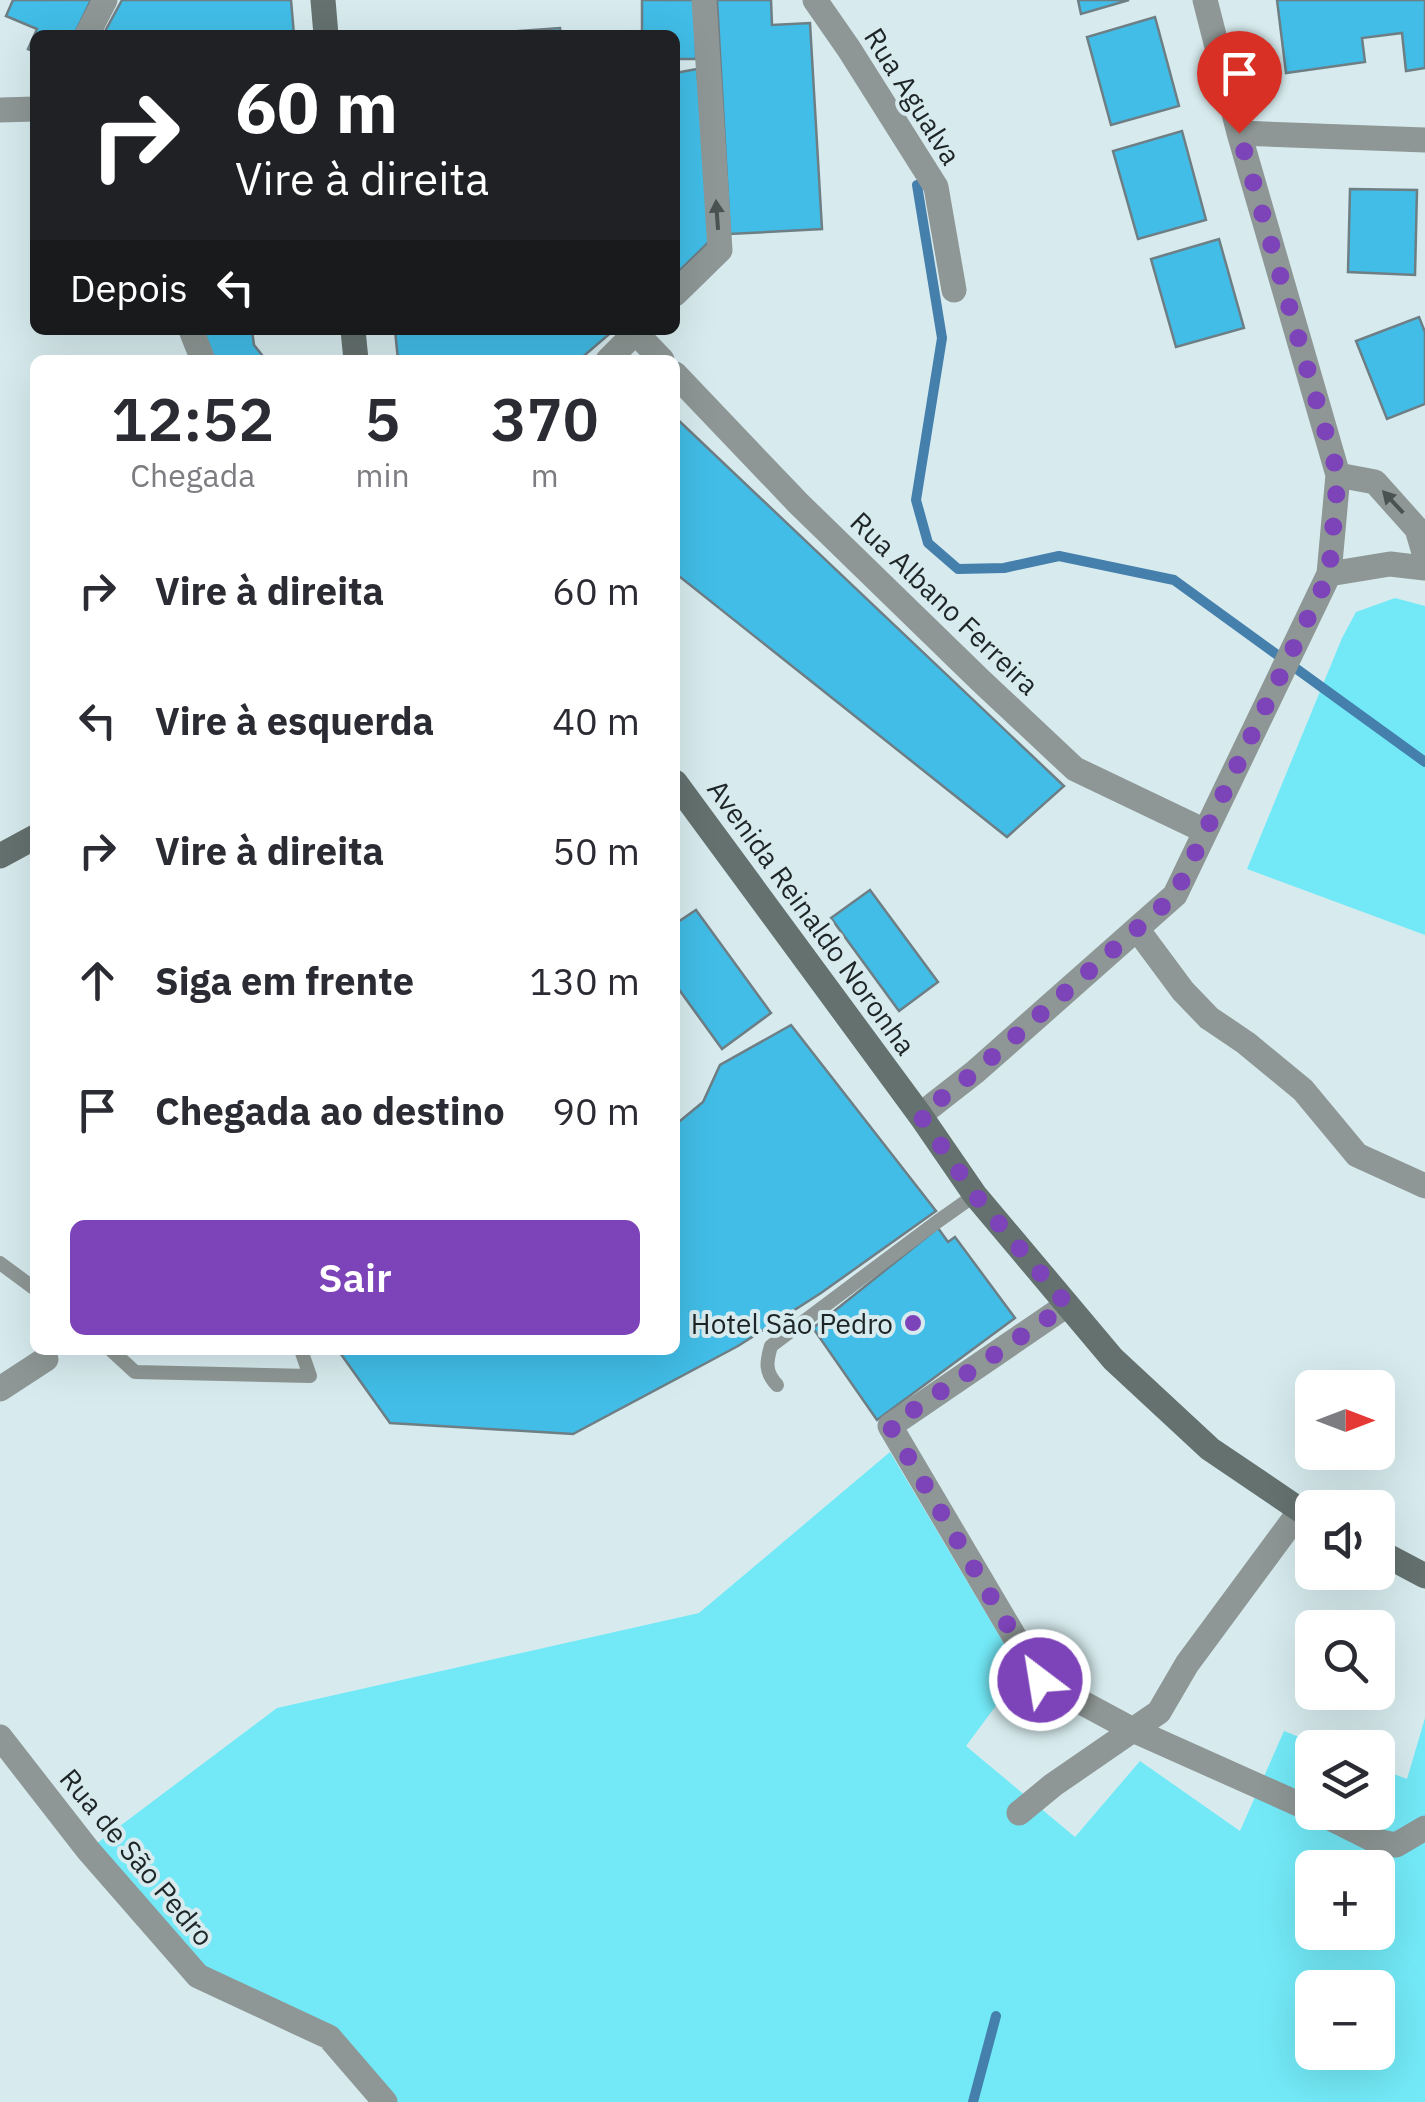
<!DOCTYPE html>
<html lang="pt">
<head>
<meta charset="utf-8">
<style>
  body { margin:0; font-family:"IBM Plex Sans",sans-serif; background:#f7f7f7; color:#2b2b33; height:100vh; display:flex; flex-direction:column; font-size:38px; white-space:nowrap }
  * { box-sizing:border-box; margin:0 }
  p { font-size:32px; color:#7c7c81 }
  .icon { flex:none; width:55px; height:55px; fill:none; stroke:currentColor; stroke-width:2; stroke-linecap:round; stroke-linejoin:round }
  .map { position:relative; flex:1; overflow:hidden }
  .panel { position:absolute; left:30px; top:355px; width:650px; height:1000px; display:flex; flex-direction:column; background:#fff; border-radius:15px; box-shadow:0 10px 40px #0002 }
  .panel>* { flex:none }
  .banner { position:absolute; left:30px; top:30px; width:650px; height:305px; border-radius:15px; box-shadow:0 10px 40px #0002; background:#202124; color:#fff; overflow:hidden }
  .needle { width:65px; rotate:90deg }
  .fabs { position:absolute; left:1295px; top:1370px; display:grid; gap:20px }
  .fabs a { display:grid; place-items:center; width:100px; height:100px; border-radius:15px; background:#fff; box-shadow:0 10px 40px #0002; font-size:50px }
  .pin { position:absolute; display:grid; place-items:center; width:85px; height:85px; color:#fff; margin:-102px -42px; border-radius:50% 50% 50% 0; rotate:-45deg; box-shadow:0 0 10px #0007 }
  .pin .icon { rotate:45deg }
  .me { position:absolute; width:110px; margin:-55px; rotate:329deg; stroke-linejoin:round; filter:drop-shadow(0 0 8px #0008) }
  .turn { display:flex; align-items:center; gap:35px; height:210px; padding:0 40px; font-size:45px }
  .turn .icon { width:130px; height:130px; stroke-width:2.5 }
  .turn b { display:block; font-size:70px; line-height:85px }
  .then { display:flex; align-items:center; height:95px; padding:0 40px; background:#0003; gap:20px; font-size:38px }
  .eta { display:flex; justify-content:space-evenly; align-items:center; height:170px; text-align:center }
  .eta b { font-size:60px; font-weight:600; line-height:70px }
  .action { display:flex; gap:20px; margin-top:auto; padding:20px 40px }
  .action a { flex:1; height:115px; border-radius:15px; background:#7d43b9; color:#fff; font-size:40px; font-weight:600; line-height:115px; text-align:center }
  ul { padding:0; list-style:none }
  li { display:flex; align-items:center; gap:30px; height:130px; padding:0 40px }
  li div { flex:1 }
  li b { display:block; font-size:38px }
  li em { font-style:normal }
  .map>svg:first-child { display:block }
</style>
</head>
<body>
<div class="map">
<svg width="1425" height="2102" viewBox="0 0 1425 2102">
  <rect width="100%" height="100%" fill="#d7ebee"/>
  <!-- green -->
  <path fill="#73e9f7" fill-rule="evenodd" d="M 1395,598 L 1425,606 L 1425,935 L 1247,869 L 1342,638 L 1356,612 Z
    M 890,1452 L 1021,1672 L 966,1746 L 1075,1837 L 1140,1761 L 1240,1831 L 1284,1731 L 1324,1747 L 1312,1748 L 1312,1812 L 1378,1812 L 1378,1768 L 1407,1779 L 1425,1718 L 1425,2102 L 385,2102 L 329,2037 L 198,1976 L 88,1850 L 277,1708 L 699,1613 ZM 1312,1868 L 1378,1868 L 1378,1932 L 1312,1932 ZM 1312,1988 L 1378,1988 L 1378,2052 L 1312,2052 Z"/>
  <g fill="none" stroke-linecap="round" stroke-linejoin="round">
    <!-- stream -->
    <path stroke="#457fac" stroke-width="10" d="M 917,185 L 942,338 L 916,500 L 928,543 L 958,569 L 1004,568 L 1059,556 L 1174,580 L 1425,762
      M 973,2102 L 996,2016"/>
  </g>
  <!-- building -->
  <path fill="#41bde7" stroke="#6e7e85" stroke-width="2.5" d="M 13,0 L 91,0 L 74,35 L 35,35 L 35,52 L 28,49 L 37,29 L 6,16 Z
    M 122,0 L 291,0 L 294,35 L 103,35 Z
    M 642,0 L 696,0 L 696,59 L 675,59 L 675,35 L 642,35 Z
    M 717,0 L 771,0 L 772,25 L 810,23 L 822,229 L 730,234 Z
    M 1078,0 L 1129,0 L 1081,14 Z
    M 1277,0 L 1425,0 L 1425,68 L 1406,71 L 1402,33 L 1362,38 L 1365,62 L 1286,73 Z
    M 1155,17 L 1179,106 L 1111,125 L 1087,37 Z
    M 560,28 L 561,35 L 466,35 Z
    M 697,69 L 715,236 L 675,275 L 675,73 Z
    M 1182,131 L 1206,220 L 1138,239 L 1113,151 Z
    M 1350,189 L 1417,190 L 1415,275 L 1348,272 Z
    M 1219,239 L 1244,328 L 1176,347 L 1151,259 Z
    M 1419,317 L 1425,332 L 1425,404 L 1387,419 L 1356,341 Z
    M 199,330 L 252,330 L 254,345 L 266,360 L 212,360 Z
    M 395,330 L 614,330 L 579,360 L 398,360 Z
    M 675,417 L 1064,786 L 1007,837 L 675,573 Z
    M 870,890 L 938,982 L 899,1011 L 831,918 Z
    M 696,910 L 771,1013 L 722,1049 L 675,984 L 675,924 Z
    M 791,1025 L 936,1211 L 821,1293 L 738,1346 L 573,1434 L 390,1423 L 338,1350 L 675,1350 L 675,1125 L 703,1102 L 720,1065 Z
    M 938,1228 L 948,1242 L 955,1237 L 1015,1318 L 877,1420 L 813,1328 Z"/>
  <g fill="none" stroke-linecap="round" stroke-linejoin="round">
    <!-- lane -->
    <path stroke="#8e9795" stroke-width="14" d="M 0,1263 L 35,1289
      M 111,1350 L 135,1372 L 310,1376 L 301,1350
      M 777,1385 C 765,1372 766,1363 771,1346 L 934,1224 L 975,1195"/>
    <!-- street -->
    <path stroke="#8e9795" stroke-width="25" d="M 815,0 L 849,49 L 936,187 L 954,290
      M 87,35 L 105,0
      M 0,110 L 35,109
      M 1239,133 L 1425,140
      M 675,294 L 720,250 L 704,0
      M 191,330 L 203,360
      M 635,332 L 662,360
      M 608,360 L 638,330
      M 675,374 L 798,503 L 980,680 L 1075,769 L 1205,831
      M 1338,475 L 1375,482 L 1417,529 L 1425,556
      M 1329,574 L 1390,564 L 1425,568
      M 1137,929 L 1183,991 L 1209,1018 L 1246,1043 L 1303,1090 L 1357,1155 L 1425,1186
      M 920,1115 L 975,1072 L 1175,895 L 1329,574 L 1338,475 L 1239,133 L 1205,0
      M 1067,1305 L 890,1426 L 1040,1680 L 1133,1730 L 1312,1810
      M 0,1389 L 46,1359
      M 0,1737 L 88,1850 L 198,1976 L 329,2037 L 385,2102
      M 1318,1812 L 1376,1841 L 1396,1845 L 1425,1828
      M 1019,1813 L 1053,1785 L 1159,1712 L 1187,1664 L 1300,1511"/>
    <!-- secondary -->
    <path stroke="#64716f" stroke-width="25" d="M 323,0 L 326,35
      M 353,330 L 356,360
      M 675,782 L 920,1115 L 975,1195 L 1113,1359 L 1210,1449 L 1312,1518
      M 0,856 L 35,837
      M 1378,1551 L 1425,1576"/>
  </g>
  <!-- one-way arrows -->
  <defs><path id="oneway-solid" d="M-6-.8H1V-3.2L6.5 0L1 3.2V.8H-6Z" transform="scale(2.5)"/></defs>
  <g fill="#4b5352">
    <use href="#oneway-solid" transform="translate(717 215) rotate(-94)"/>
    <use href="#oneway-solid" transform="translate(1393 502) rotate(-133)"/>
  </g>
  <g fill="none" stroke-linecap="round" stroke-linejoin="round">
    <!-- route -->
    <path stroke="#7d43b9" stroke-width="18" stroke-dasharray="0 32.4" d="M 1040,1680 L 890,1426 L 1067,1305 L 975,1195 L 920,1115 L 975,1072 L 1175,895 L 1329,574 L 1338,475 L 1239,133"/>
  </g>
  <!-- markers -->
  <circle fill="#7d43b9" stroke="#d7ebee" stroke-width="4" cx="913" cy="1323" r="10"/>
  <g text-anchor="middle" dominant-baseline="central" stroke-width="8" stroke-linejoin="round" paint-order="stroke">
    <!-- street labels -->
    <g font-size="28" fill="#1e2526" stroke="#d7ebee">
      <text transform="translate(913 96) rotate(58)">Rua Agualva</text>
      <text transform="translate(945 603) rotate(44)">Rua Albano Ferreira</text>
      <text transform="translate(812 917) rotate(54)">Avenida Reinaldo Noronha</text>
      <text transform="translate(137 1857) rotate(50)">Rua de São Pedro</text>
    </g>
    <!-- poi labels -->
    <g font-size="28" fill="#1e2526" stroke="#d7ebee" text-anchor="end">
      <text x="893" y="1323">Hotel São Pedro</text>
    </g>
  </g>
</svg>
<div class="fabs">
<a><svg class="needle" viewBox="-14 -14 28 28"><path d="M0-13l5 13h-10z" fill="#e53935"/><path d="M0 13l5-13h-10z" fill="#7c7c81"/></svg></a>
<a><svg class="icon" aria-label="sound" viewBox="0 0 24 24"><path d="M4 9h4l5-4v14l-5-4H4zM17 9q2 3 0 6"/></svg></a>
<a><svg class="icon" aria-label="search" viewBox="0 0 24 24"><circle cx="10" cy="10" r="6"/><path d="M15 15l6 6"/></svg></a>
<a><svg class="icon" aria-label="layers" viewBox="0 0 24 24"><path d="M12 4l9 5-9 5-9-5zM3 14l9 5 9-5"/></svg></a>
<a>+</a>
<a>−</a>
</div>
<div class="pin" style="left:1239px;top:133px;background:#d93025"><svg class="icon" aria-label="arrive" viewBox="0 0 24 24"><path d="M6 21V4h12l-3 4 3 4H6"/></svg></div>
<svg class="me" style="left:1040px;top:1680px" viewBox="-20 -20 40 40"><circle r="17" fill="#7d43b9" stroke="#fff" stroke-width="3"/><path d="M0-11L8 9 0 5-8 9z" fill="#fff"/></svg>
<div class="banner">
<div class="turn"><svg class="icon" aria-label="right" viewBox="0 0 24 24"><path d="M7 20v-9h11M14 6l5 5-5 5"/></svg><div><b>60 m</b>Vire à direita</div></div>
<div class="then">Depois<svg class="icon" aria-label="left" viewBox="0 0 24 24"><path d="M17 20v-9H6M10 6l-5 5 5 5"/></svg></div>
</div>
<section class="panel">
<div class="eta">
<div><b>12:52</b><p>Chegada</p></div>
<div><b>5</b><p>min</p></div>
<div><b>370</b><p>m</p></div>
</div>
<ul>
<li><svg class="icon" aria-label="right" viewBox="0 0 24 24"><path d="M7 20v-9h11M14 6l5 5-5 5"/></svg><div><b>Vire à direita</b></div><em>60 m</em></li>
<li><svg class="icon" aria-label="left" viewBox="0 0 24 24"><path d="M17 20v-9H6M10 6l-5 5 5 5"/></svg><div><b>Vire à esquerda</b></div><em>40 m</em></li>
<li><svg class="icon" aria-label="right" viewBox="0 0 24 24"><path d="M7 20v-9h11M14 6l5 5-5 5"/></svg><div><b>Vire à direita</b></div><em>50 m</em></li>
<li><svg class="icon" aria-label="ahead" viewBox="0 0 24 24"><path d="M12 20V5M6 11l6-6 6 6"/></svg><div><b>Siga em frente</b></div><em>130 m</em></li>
<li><svg class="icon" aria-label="arrive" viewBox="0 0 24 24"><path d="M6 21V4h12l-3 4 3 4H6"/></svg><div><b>Chegada ao destino</b></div><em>90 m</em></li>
</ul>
<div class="action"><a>Sair</a></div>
</section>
</div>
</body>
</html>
